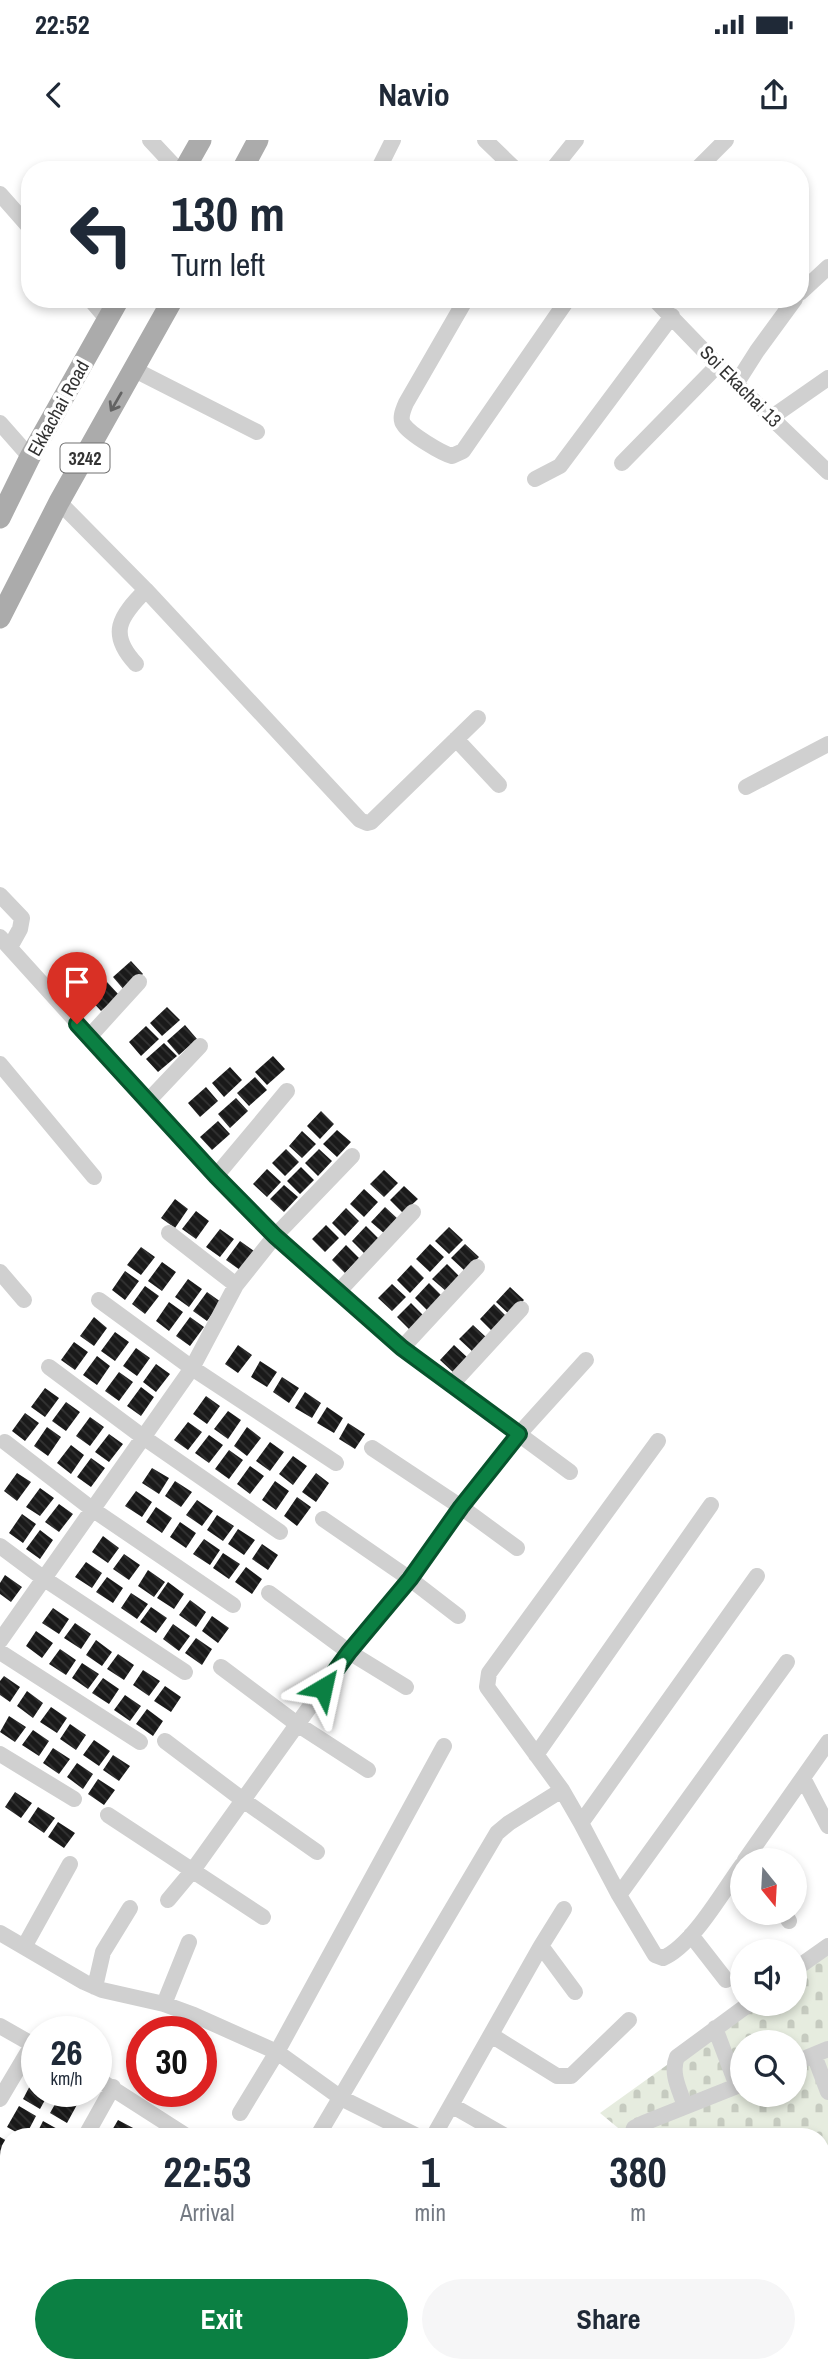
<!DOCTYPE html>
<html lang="en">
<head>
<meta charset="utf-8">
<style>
  body { margin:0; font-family:"Archivo Narrow",sans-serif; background:#f6f6f7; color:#1f2937; height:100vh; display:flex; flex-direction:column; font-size:26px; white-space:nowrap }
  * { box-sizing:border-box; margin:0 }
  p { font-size:23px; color:#747a83 }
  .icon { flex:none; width:38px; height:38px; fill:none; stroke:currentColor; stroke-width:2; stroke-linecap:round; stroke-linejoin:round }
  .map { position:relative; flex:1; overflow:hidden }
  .side { position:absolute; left:0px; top:1988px; width:830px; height:245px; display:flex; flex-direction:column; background:#fff; border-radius:28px 28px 0 0; box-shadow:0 4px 10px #0003 }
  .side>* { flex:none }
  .top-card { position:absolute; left:21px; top:21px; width:788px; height:147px; border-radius:28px; box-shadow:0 4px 10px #0003; background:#fff; color:#1f2937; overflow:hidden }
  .needle { width:46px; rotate:162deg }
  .tools { position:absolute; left:730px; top:1708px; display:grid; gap:14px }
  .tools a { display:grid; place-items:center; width:77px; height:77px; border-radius:50%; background:#fff; box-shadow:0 4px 10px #0003; font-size:35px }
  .speed { position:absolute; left:21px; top:1876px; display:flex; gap:14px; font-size:35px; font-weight:700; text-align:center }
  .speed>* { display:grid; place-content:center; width:91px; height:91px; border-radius:50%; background:#fff; box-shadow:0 4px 10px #0003; line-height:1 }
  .speed small { font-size:18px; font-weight:400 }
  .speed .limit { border:10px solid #d22; background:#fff; color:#111 }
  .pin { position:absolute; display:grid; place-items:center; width:60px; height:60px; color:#fff; margin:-72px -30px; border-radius:50% 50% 50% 0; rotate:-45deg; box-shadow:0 0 7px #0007 }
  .pin .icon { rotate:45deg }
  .me { position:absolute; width:77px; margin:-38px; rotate:36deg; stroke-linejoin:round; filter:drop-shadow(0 0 5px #0008) }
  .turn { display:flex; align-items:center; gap:24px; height:147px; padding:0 35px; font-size:32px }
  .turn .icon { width:91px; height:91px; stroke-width:2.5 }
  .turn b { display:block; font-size:49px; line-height:60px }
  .eta { display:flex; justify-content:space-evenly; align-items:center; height:119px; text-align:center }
  .eta b { font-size:42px; font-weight:700; line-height:49px }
  .action { display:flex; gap:14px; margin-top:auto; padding:14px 35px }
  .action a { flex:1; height:80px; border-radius:42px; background:#0b8043; color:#fff; font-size:28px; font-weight:700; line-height:80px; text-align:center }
  .action a+a { background:#f6f6f7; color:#1f2937 }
  .status { display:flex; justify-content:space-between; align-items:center; height:49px; padding:0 35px; background:#fff; direction:ltr }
  .status svg { height:19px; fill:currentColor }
  header { display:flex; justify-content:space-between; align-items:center; height:91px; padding:0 35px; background:#fff; font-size:32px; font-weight:700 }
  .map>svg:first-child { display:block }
</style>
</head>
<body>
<div class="status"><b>22:52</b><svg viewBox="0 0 49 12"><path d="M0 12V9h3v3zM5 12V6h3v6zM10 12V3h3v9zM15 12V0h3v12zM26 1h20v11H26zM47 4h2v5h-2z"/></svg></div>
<header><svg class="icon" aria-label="back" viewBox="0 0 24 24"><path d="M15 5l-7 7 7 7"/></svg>Navio<svg class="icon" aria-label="share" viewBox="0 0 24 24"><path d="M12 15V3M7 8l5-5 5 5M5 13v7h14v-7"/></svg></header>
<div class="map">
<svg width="828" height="2233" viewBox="0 0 828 2233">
  <defs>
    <pattern id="cemetery-stones" width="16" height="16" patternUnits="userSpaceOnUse" patternTransform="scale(1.75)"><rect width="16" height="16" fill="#e6ecdf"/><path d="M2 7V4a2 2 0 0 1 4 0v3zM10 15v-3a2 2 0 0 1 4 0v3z" fill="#c6cbc0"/></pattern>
    <pattern id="building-back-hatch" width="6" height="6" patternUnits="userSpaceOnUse" patternTransform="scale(1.75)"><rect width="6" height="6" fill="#1a1a1a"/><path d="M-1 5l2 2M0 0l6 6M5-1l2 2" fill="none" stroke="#333"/></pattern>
  </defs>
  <rect width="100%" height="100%" fill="#fff"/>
  <!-- cemetery -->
  <path fill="url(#cemetery-stones)" fill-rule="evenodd" d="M 828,1809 L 828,2162 L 821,2156 L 821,1997 L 629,1997 L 600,1973 L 752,1864 L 794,1864 L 795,1833 ZM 742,1902 L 794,1902 L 794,1955 L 742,1955 Z"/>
  <!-- building -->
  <path fill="url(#building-back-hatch)" d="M 131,821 L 143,834 L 125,851 L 113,837 Z
    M 107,842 L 119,855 L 101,871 L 89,858 Z
    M 167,867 L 180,880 L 162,896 L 150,883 Z
    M 185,885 L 197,899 L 179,915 L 167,901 Z
    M 146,886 L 159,899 L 141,916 L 129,902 Z
    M 164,903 L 177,916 L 158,932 L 146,919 Z
    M 273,916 L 285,929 L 267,945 L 255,932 Z
    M 230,927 L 242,940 L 224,957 L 212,943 Z
    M 255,937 L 267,950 L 249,966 L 237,953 Z
    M 206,947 L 218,961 L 200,977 L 188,963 Z
    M 236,958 L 248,971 L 230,988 L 218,974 Z
    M 321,971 L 334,984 L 320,999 L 307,986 Z
    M 218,981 L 230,994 L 212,1010 L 200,997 Z
    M 337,990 L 351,1002 L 337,1017 L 323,1004 Z
    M 302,991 L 316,1004 L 302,1018 L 289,1006 Z
    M 286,1009 L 299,1022 L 285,1036 L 272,1023 Z
    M 319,1009 L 332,1021 L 318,1036 L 305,1023 Z
    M 301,1027 L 314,1040 L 300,1054 L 287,1041 Z
    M 267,1029 L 281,1042 L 267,1057 L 253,1044 Z
    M 384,1030 L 398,1043 L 384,1057 L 370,1044 Z
    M 284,1045 L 298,1057 L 284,1072 L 270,1059 Z
    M 404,1046 L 418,1059 L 403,1073 L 390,1060 Z
    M 364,1049 L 378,1062 L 364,1077 L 350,1064 Z
    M 175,1059 L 188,1069 L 175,1088 L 161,1078 Z
    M 385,1067 L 399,1080 L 385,1094 L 371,1082 Z
    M 346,1068 L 359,1081 L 345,1096 L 332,1083 Z
    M 196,1071 L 209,1081 L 196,1099 L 182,1089 Z
    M 326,1085 L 339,1098 L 325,1112 L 312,1099 Z
    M 366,1086 L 379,1099 L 365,1114 L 352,1101 Z
    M 449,1087 L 463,1100 L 449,1114 L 435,1101 Z
    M 220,1089 L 234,1099 L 220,1117 L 206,1107 Z
    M 240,1101 L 254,1111 L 240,1130 L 226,1120 Z
    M 430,1104 L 444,1117 L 430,1132 L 416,1119 Z
    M 465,1104 L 479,1117 L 465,1131 L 451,1118 Z
    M 346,1105 L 359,1118 L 345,1133 L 332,1120 Z
    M 141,1107 L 155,1117 L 141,1135 L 127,1125 Z
    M 162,1122 L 176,1132 L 162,1151 L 148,1141 Z
    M 447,1124 L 460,1137 L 446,1151 L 432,1139 Z
    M 411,1125 L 424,1138 L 410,1153 L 397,1140 Z
    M 125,1131 L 139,1141 L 125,1160 L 112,1150 Z
    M 188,1139 L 202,1149 L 189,1167 L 175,1157 Z
    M 429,1143 L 442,1156 L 428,1171 L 415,1158 Z
    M 392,1144 L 406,1157 L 392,1171 L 378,1158 Z
    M 145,1146 L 159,1156 L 145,1174 L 132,1164 Z
    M 510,1147 L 524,1160 L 510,1175 L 496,1162 Z
    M 207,1152 L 221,1162 L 207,1181 L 193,1171 Z
    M 169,1162 L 183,1172 L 169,1191 L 156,1181 Z
    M 411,1163 L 424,1176 L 410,1190 L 397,1177 Z
    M 494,1164 L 507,1177 L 493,1192 L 480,1179 Z
    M 94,1177 L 107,1188 L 94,1206 L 80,1196 Z
    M 190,1177 L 204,1187 L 190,1206 L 176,1196 Z
    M 473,1185 L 487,1198 L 473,1212 L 459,1199 Z
    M 115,1192 L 129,1202 L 115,1221 L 101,1211 Z
    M 74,1202 L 88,1212 L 75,1230 L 61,1220 Z
    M 238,1205 L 252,1215 L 238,1233 L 225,1224 Z
    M 454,1205 L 468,1218 L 454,1233 L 440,1220 Z
    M 136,1208 L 150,1218 L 137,1236 L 123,1226 Z
    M 97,1216 L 110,1226 L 97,1245 L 83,1235 Z
    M 260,1221 L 277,1232 L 267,1247 L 251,1237 Z
    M 156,1224 L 170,1234 L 156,1252 L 143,1242 Z
    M 119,1232 L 133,1242 L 119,1261 L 105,1251 Z
    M 282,1237 L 299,1248 L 289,1263 L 273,1252 Z
    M 141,1247 L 154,1257 L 141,1276 L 127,1266 Z
    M 45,1248 L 59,1258 L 45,1277 L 31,1267 Z
    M 305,1252 L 321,1263 L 312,1278 L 295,1268 Z
    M 206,1256 L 220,1266 L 207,1284 L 193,1274 Z
    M 66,1262 L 80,1272 L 66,1291 L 52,1281 Z
    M 327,1267 L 343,1278 L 334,1293 L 317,1283 Z
    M 228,1271 L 241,1280 L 228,1299 L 214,1289 Z
    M 25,1273 L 39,1283 L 25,1301 L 12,1291 Z
    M 90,1277 L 104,1287 L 90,1306 L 76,1296 Z
    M 188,1282 L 202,1292 L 188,1310 L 174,1300 Z
    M 348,1283 L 365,1294 L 355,1309 L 339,1299 Z
    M 47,1287 L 61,1297 L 48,1316 L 34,1306 Z
    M 247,1287 L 261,1298 L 247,1316 L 234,1306 Z
    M 109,1294 L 123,1304 L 109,1322 L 95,1312 Z
    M 209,1295 L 223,1305 L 209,1323 L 195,1313 Z
    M 270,1302 L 284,1312 L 270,1331 L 256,1321 Z
    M 71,1305 L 84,1315 L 71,1334 L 57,1323 Z
    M 229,1310 L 243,1320 L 229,1339 L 215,1329 Z
    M 293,1316 L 307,1326 L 293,1345 L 279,1334 Z
    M 91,1318 L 105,1328 L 91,1347 L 77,1337 Z
    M 250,1326 L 264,1336 L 250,1354 L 237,1344 Z
    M 152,1328 L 169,1338 L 159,1354 L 142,1343 Z
    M 17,1333 L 31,1342 L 17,1361 L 4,1351 Z
    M 316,1333 L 329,1343 L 316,1362 L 302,1352 Z
    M 175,1341 L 192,1352 L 181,1367 L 165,1356 Z
    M 275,1341 L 289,1351 L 276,1370 L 262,1360 Z
    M 40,1348 L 54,1358 L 40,1376 L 26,1367 Z
    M 136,1351 L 152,1362 L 142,1377 L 125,1366 Z
    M 297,1357 L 311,1367 L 297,1386 L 284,1376 Z
    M 197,1360 L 213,1371 L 202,1386 L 186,1375 Z
    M 59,1364 L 73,1374 L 59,1392 L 45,1382 Z
    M 156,1367 L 172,1378 L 162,1393 L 146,1382 Z
    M 22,1374 L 36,1384 L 23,1403 L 9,1393 Z
    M 217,1375 L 234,1386 L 223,1401 L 207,1390 Z
    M 180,1382 L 196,1393 L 186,1408 L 170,1397 Z
    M 238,1389 L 255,1400 L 244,1415 L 228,1404 Z
    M 40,1390 L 53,1400 L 40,1419 L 26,1409 Z
    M 103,1396 L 119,1408 L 108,1423 L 92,1412 Z
    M 204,1399 L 220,1410 L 210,1425 L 193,1414 Z
    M 262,1404 L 278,1415 L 268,1430 L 252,1419 Z
    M 223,1413 L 240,1424 L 229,1439 L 213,1428 Z
    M 124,1414 L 140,1425 L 129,1440 L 113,1429 Z
    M 86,1422 L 102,1433 L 92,1448 L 75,1437 Z
    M 246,1427 L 262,1439 L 252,1454 L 235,1442 Z
    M 148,1430 L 165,1442 L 154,1457 L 138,1446 Z
    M 5,1435 L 22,1447 L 11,1462 L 0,1454 L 0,1443 Z
    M 107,1437 L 123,1448 L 113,1463 L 96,1452 Z
    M 168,1442 L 184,1454 L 174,1469 L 157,1458 Z
    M 131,1453 L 148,1464 L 137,1479 L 121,1468 Z
    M 190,1460 L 206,1472 L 196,1487 L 179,1475 Z
    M 151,1467 L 167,1478 L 156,1493 L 140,1482 Z
    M 53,1468 L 69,1479 L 59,1494 L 42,1483 Z
    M 212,1476 L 229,1488 L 218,1503 L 202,1491 Z
    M 75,1483 L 91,1494 L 81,1509 L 64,1498 Z
    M 173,1484 L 190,1496 L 179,1511 L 163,1499 Z
    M 36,1491 L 53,1503 L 42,1518 L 26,1506 Z
    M 196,1498 L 212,1509 L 202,1525 L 185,1513 Z
    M 96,1500 L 112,1512 L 102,1526 L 86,1515 Z
    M 60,1509 L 76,1520 L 66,1535 L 49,1524 Z
    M 118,1514 L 134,1525 L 124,1540 L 107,1529 Z
    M 82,1523 L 99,1534 L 88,1549 L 72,1538 Z
    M 143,1530 L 160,1541 L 149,1556 L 133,1545 Z
    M 4,1536 L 20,1547 L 10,1562 L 0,1555 L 0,1541 Z
    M 103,1538 L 119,1549 L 109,1564 L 92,1553 Z
    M 165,1546 L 181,1557 L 171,1572 L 154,1561 Z
    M 27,1551 L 43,1563 L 33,1578 L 17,1566 Z
    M 125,1555 L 141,1566 L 130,1581 L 114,1570 Z
    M 51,1567 L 67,1578 L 57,1593 L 40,1582 Z
    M 147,1569 L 163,1581 L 153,1596 L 136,1584 Z
    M 9,1576 L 26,1587 L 15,1602 L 0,1592 Z
    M 70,1584 L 86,1595 L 76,1610 L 60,1599 Z
    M 33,1590 L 49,1601 L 39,1616 L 22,1605 Z
    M 94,1600 L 110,1611 L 99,1626 L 83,1615 Z
    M 53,1608 L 70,1619 L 59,1634 L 43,1623 Z
    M 113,1615 L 130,1626 L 119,1641 L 103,1630 Z
    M 77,1623 L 93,1634 L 83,1649 L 67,1637 Z
    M 98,1639 L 115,1650 L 104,1665 L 88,1654 Z
    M 15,1652 L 32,1663 L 21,1678 L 5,1667 Z
    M 38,1667 L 55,1678 L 44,1693 L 28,1682 Z
    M 58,1682 L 75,1693 L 64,1708 L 48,1697 Z
    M 34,1938 L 37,1939 L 37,1951 L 50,1951 L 40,1969 L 23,1959 Z
    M 62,1952 L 79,1961 L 67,1983 L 50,1973 Z
    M 19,1966 L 36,1976 L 25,1997 L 7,1987 Z
    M 118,1980 L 135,1989 L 131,1997 L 108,1997 Z
    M 43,1981 L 61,1991 L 58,1997 L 35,1997 Z
    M 0,1997 L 9,2002 L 9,2021 L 5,2027 L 0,2024 Z
    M 9,2037 L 9,2069 L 0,2064 L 0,2053 Z
    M 148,2224 L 157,2224 L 168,2230 L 167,2233 L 144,2233 Z
    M 181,2224 L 204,2224 L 199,2233 L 191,2233 L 180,2227 Z
    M 254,2224 L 274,2224 L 277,2226 L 272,2233 L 248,2233 Z
    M 364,2224 L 383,2224 L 378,2233 L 369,2233 L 361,2228 Z
    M 401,2224 L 421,2224 L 416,2233 L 405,2233 L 398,2229 Z
    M 503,2224 L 525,2224 L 520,2233 L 498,2233 Z"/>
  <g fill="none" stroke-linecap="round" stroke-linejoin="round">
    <!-- minor -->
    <path stroke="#d0d0d0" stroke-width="16" d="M 150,0 L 178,30
      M 485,0 L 516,30
      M 378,30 L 393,0
      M 552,30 L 576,0
      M 696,30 L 726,0
      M 0,54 L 30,88
      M 800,153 L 828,127
      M 90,159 L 108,180
      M 466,159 L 406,263 C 403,270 399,279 404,285 C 410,294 441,313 452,316 L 463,311 L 568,159
      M 654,159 L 736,244 L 828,332
      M 135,230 L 257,292
      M 736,244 L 757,211 L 795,159
      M 772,277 L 828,238
      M 0,283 L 30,317
      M 622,323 L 718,225
      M 535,339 L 560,326 L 672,176
      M 59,362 L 146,450 L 360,680 L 367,683 L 371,682 L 478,578
      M 136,524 C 108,494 119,477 146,450
      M 456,599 L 499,645
      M 746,647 L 828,604
      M 0,755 L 22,778 L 20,789 L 10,807
      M 0,797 L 216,1036 L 275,1096 L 402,1208 L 570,1332
      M 89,897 L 139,842
      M 0,924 L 94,1037
      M 148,961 L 200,906
      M 216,1036 L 287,951
      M 169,1093 L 236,1145
      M 0,1132 L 24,1160
      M 339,1151 L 413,1072
      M 99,1160 L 192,1228 L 336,1323
      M 402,1208 L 477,1127
      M 49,1227 L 143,1297 L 280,1392
      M 451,1245 L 521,1169
      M 658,1301 L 489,1533 L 487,1547 L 562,1650 L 581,1683 L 619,1755 L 655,1815 L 663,1818 C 692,1806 723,1751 742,1725
      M 5,1302 L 92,1369 L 233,1465
      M 372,1308 L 461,1367 L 517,1408
      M 323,1379 L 410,1439 L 458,1476
      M 0,1406 L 43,1438 L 185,1532
      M 269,1453 L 349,1512 L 406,1547
      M 0,1501 L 192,1228 L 236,1145 L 275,1096 L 352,1016
      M 0,1512 L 140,1602
      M 221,1527 L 297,1584 L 368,1630
      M 165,1601 L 243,1660 L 317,1712
      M 0,1614 L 74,1659
      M 536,1615 L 711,1365
      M 803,1638 L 828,1686
      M 108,1675 L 263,1777
      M 581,1683 L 757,1436
      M 745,1720 L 828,1602
      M 619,1755 L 787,1522
      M 168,1760 L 193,1730 L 349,1512 L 410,1439 L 461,1367 L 519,1294 L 586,1220
      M 784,1773 L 789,1781
      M 0,1793 L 84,1842 L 102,1850 L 164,1864 L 194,1875 L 277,1912 L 341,1958 L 419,1997
      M 691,1795 L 726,1840
      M 541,1806 L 564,1769
      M 24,1807 L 70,1724
      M 794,1830 L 828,1806
      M 95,1847 L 103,1812 L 130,1768
      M 164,1864 L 189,1802
      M 0,1886 L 37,1907
      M 715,1888 L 737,1946
      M 491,1895 L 557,1936 L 571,1936 L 629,1880
      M 814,1915 L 828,1952
      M 794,1923 L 828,1909
      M 96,1938 L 188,1997
      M 0,1959 L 32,1905
      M 451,1965 L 507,1997
      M 685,1966 C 680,1951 670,1933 677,1917 L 749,1864
      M 240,1973 L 277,1912 L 444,1606
      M 85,1997 L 113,1947
      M 317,1997 L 497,1693 L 509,1683 L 562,1650
      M 433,1997 L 541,1806 L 575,1852
      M 631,1997 L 634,1988 L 644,1983 L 742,1944
      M 821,2169 L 828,2171
      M 223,2233 L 228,2224
      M 329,2233 L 334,2224
      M 444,2233 L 449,2224"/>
    <!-- major -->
    <path stroke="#ababab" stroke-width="21" d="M 184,30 L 201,0
      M 242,30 L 258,0
      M 0,378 L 30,317 L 119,159
      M 0,478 L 59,362 L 173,159"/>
  </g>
  <!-- one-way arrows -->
  <defs><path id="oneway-shaft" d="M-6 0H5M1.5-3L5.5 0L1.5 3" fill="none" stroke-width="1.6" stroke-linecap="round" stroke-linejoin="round" transform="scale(1.75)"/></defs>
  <use stroke="#636363" href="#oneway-shaft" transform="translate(116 262) rotate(120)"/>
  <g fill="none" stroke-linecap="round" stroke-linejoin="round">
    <!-- route casing -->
    <g stroke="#07532c" stroke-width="18">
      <path id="route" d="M 77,884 L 216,1036 L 275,1096 L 402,1208 L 519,1294 L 461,1367 L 410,1439 L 349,1512 L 323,1548"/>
    </g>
    <!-- route -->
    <use href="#route" stroke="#0b8043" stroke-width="12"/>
  </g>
  <g text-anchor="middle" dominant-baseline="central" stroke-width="7" stroke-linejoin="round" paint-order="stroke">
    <!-- shield labels -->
    <rect fill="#fff" stroke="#707070" stroke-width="2" x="60.5" y="303.5" width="49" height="29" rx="5"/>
    <g font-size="18" font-weight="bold" fill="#333">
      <text x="85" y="318">3242</text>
    </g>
    <!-- street labels -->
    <g font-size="19" fill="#333" stroke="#fff">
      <text transform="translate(741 246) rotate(45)">Soi Ekachai 13</text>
      <text transform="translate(58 268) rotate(-61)">Ekkachai Road</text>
    </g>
  </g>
</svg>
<div class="tools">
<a><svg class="needle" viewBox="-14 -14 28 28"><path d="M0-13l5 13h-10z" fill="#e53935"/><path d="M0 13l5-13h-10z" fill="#747a83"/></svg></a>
<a><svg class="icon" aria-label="sound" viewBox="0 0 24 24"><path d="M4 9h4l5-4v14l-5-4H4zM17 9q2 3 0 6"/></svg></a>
<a><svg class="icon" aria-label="search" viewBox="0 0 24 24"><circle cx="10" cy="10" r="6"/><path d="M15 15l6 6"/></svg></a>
</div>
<div class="speed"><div>26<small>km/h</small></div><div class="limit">30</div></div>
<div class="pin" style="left:77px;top:884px;background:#d93025"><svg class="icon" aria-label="arrive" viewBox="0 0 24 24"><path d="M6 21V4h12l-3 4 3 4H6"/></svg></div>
<svg class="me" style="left:323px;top:1548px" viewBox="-20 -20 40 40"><path d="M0-17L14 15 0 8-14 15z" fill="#0b8043" stroke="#fff" stroke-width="4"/></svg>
<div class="top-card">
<div class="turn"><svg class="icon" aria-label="left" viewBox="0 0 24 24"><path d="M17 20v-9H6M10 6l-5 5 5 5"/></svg><div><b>130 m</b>Turn left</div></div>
</div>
<section class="side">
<div class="eta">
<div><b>22:53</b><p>Arrival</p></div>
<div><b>1</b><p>min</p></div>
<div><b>380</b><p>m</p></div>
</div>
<div class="action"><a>Exit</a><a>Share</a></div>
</section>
</div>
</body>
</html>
